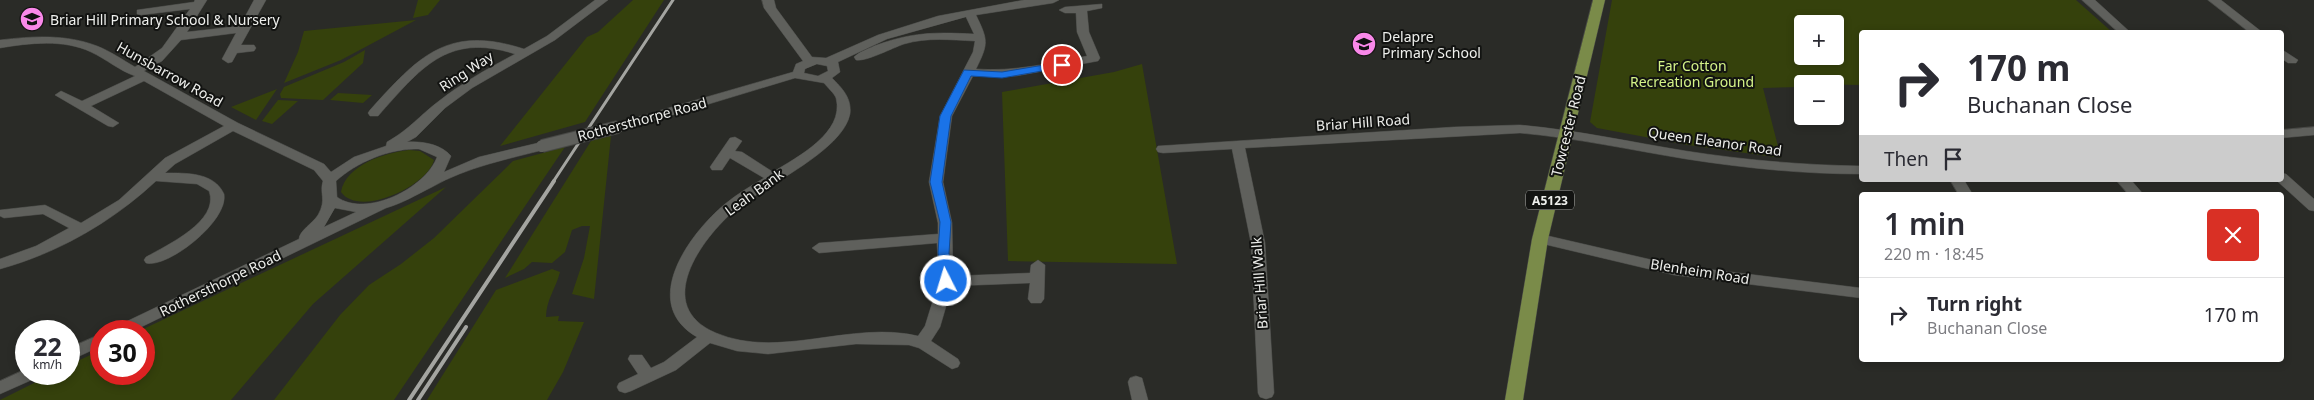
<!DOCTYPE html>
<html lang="en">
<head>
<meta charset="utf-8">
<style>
  body { margin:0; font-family:"Noto Sans",sans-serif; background:#f2f2f3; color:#2b2b33; height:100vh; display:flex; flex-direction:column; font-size:19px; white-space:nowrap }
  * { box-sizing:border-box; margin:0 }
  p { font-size:16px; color:#7c7c81 }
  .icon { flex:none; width:28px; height:28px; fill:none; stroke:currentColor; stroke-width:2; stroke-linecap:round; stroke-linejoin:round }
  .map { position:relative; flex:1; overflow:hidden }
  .drawer { position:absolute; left:1859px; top:192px; width:425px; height:170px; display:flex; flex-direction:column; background:#fff; border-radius:5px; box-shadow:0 2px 8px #0003 }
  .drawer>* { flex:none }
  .hud { position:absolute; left:1859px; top:30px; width:425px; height:152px; border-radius:5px; box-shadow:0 2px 8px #0003; background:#fff; color:#2b2b33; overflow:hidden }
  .buttons { position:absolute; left:1794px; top:15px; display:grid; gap:10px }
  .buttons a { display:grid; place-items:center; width:50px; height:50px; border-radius:5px; background:#fff; box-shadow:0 2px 8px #0003; font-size:25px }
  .speed { position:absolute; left:15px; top:320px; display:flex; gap:10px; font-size:25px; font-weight:700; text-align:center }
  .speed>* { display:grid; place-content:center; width:65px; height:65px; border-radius:50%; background:#fff; box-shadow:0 2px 8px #0003; line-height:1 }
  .speed small { font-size:12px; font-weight:400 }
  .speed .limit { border:8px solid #d22; background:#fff; color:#111 }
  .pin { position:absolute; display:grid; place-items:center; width:42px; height:42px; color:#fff; margin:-21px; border:2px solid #fff; border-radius:50%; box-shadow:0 1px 5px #0007 }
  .me { position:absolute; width:55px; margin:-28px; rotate:355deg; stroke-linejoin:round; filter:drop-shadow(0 0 4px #0008) }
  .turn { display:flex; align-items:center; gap:18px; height:105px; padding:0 25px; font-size:22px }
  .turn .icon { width:65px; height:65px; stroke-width:2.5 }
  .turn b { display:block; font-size:35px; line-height:42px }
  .then { display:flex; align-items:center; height:48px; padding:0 25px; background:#0003; gap:10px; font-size:19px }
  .round { display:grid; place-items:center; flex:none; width:52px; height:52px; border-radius:5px; background:#f2f2f3 }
  .summary { display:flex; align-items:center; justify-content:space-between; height:85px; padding:0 25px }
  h1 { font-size:30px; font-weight:600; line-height:38px }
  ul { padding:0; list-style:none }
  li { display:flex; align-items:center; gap:15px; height:75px; padding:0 25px; border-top:1px solid #e1e1e2 }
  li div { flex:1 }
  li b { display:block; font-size:19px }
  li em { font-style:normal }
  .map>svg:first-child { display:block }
</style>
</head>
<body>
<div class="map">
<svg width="2314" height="400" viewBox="0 0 2314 400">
  <rect width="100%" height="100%" fill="#2a2b27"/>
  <!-- green -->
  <path fill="#35410c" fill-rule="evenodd" d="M 418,0 L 440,0 L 428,15 L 413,18 Z
    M 633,0 L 664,0 L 585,122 L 500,146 L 587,37 L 598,32 Z
    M 1612,0 L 2076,0 L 2112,32 L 1861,32 L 1861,85 L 1802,84 L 1802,87 L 1763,88 L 1781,158 L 1688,145 L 1597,128 L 1590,122 ZM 1802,24 L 1835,24 L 1835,56 L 1802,56 Z
    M 416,20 L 341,60 L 284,83 L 298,52 L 304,31 Z
    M 365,50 L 363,63 L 323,100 L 281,98 L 280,94 L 284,87 L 344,62 Z
    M 1142,64 L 1177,264 L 1008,261 L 1002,92 L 1114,72 Z
    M 277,89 L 256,120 L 231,107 Z
    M 338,93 L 372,95 L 363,103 L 330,100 Z
    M 278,100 L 298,101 L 272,124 L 262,121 Z
    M 611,136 L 594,299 L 572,294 L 584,258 L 590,226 L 582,226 L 572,230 L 565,252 L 552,263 L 532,262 L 524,269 L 505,278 L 591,141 Z
    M 565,147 L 394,400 L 274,400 L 340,315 L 369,285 L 401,264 L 434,238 L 513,161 Z
    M 409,150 L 420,151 L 434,160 C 428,186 359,218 341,192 C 346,165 384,153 409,150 Z
    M 446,187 L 313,304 L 231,400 L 0,400 L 52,374 L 69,374 L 69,365 L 101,350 L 101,374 L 144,374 L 144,331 L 139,331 Z
    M 552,269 L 560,272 C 556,288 546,300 546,317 L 559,316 L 558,321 L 584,322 L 563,372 L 547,400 L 427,400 L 496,290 Z"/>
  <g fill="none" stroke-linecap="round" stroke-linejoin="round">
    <!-- minor casing -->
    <g stroke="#474845" stroke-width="1">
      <path id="minor" d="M 195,0 L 207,0 L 187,32 L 240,26 L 254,0 L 266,0 L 241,45 L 254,45 L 256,48 L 254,51 L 237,53 L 232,62 L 228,63 L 222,59 L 236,33 L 181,40 L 162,61 L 144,71 L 238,123 L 324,164 L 331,172 L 354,157 L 386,146 L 387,142 C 410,129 419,116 439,101 C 463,82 489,68 515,54 C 447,32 420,69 378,116 L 370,116 L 368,113 L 370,110 C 418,57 447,24 524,49 L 547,36 L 595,0 L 608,0 L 555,40 L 472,88 L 445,108 L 416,137 L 407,142 C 422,141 441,144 451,156 L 444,172 L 479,157 L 542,142 L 547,143 L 549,146 L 547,149 C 508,159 467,167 432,187 C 416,195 403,203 386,208 L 133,331 L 112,331 L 115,327 L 299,239 C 299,231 313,223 318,215 C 327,199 319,194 323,181 L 314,170 L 233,131 L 175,164 L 165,173 C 186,173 214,172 224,194 C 229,221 167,269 146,263 L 144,260 L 146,257 C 167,245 220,221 209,191 L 197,184 L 156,181 C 112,222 58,253 0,269 L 0,259 L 36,246 L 69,228 L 43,214 L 4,218 L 0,216 L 0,210 L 45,205 L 81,223 L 119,200 L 165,158 L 224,126 L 144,81 L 91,106 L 119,123 L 113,127 L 108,126 L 55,95 L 61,91 L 82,101 L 135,76 C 120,71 106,59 91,52 C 64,39 29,43 0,48 L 0,40 C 33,36 66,34 97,46 C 110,51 123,60 135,67 L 162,48 L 190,9 L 141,15 L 137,14 L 137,10 L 194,2 ZM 419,149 L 437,157 C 426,188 366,218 337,197 L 336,181 C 357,162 390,148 419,149 ZM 335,208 L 356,212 L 324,227 Z
        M 762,0 L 774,0 L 776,8 L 812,57 L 826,58 L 878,35 L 938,16 L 1024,0 L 1059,0 L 1053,3 L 976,15 C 988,40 989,43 976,69 C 1014,72 1050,63 1087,56 L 1077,32 L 1076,13 L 1065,13 L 1059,10 L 1065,7 L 1102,4 L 1102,8 L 1087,11 L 1089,32 L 1100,58 L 1098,61 L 1016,76 L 973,76 L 952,116 L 943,182 L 952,223 L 953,276 L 1030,273 L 1031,265 L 1038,260 L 1045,265 L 1044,299 L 1041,303 L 1031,303 L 1028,299 L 1030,283 L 952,286 L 940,327 L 931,341 L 958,359 L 960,363 L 958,367 L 952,369 L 919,348 L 909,345 L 856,344 L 768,354 L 737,351 L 710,343 L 676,370 L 631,391 L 625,393 L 619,391 L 617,387 L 619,383 L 638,374 L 628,359 L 630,355 L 642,355 L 651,368 L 664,362 L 697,337 C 638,303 690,233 725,204 C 737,194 751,186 764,178 L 730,158 L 722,170 L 712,170 L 710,167 L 730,138 L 735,137 L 742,141 L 735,151 L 742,152 L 773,172 C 797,157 845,133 836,98 C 834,93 827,87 824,83 L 795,78 L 623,130 L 618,131 L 612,127 L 613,124 L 793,72 L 796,64 L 803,61 L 764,8 ZM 966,17 L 974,34 C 934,32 912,32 874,46 C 868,49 859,52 854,57 L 856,60 C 866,62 892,48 904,44 C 928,37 950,40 975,41 L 973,52 L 940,116 L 929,182 L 938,223 L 938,234 L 819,243 L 812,248 L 819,253 L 937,243 L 939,281 L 925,326 L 918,336 C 851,320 780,360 716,333 C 652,306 701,239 736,209 C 764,186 843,151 850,114 C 852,98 842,88 832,78 L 840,72 L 838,62 L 887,39 ZM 817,64 L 827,66 L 828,71 L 818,76 L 804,73 L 805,69 Z
        M 2082,0 L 2095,0 L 2130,32 L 2118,32 Z
        M 2208,0 L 2221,0 L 2262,32 L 2249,32 Z
        M 2281,49 L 2298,60 L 2296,63 L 2288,63 L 2281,58 Z
        M 1520,125 C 1576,130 1630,142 1686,151 C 1744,160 1802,165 1861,166 L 1861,174 C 1802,174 1744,168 1686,159 C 1631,150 1576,138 1520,133 L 1245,148 L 1265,243 L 1274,393 L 1272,397 L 1266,399 L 1260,397 L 1258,393 L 1251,243 L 1232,149 L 1163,153 L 1158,152 L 1156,149 L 1158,146 L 1454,127 Z
        M 2314,127 L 2314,135 L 2281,138 L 2281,130 Z
        M 2281,173 L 2286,174 L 2314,199 L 2314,211 L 2309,210 L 2276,180 L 2281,180 Z
        M 1950,180 L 1964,180 L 1973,195 L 1959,195 Z
        M 2116,180 L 2131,180 L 2144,195 L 2129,195 Z
        M 1540,234 L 1674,265 L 1861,288 L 1861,298 L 1674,275 L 1535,242 L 1533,239 L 1535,236 Z
        M 101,334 L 101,346 L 69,361 L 69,348 Z
        M 26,369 L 26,374 L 38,374 L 36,378 L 0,394 L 0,381 Z
        M 1136,376 L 1142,378 L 1148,400 L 1132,400 L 1128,382 L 1130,378 Z"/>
    </g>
    <!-- major casing -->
    <g stroke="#474845" stroke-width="1">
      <path id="major" d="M 1593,0 L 1605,0 L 1548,239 L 1523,400 L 1505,400 L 1532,239 Z"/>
    </g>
    <!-- minor -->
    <use href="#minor" fill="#5f605c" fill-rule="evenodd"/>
    <!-- major -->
    <use href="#major" fill="#7a8b49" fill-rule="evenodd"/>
    <!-- rail-far1 -->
    <path stroke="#a4a5a1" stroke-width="3" d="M 553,182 L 673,0"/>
    <!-- rail -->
    <path stroke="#a4a5a1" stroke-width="4" d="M 409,400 L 554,181
      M 418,400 L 466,327"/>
    <!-- minor-bridge casing -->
    <g stroke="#474845" stroke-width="14" stroke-linecap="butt">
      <path id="minor-bridge" d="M 542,146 L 618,127"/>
    </g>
    <!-- minor-bridge -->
    <use href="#minor-bridge" stroke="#5f605c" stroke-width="12"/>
  </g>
  <!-- route -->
  <path fill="#1a73e8" stroke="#114b97" d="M 1062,62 L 1067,65 L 1065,67 L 1002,78 L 971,76 L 951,116 L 942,182 L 951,222 L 949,253 L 952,281 L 946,285 L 942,284 L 938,253 L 940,222 L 930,182 L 940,116 L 964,70 L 1002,72 Z"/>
  <!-- icons -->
  <defs>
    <g id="school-disc" transform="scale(1.25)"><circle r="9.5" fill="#f988e9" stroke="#121311"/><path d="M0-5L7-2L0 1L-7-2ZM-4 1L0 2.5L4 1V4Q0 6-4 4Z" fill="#111"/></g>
  </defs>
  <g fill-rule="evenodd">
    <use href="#school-disc" x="32" y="19"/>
    <use href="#school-disc" x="1364" y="44"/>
  </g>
  <g text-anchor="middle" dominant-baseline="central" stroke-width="4" stroke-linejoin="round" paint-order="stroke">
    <!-- shield labels -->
    <rect fill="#121311" stroke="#acadaa" stroke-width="1" x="1526" y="190.5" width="48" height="19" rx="4"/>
    <g font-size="12" font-weight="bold" fill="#eeefec">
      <text x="1550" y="200">A5123</text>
    </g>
    <!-- poi labels -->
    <g font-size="14" fill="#eeefec" stroke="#121311" text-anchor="start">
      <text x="50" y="19">Briar Hill Primary School &amp; Nursery</text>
      <text x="1382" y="36">Delapre<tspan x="1382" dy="16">Primary School</tspan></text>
    </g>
    <!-- park labels -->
    <g font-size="14" fill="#d4f388" stroke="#121311">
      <text x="1692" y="65">Far Cotton<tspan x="1692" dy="16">Recreation Ground</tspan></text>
    </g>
    <!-- street labels -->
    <g font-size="14" fill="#eeefec" stroke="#121311">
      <text transform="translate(466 71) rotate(-33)">Ring Way</text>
      <text transform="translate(170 74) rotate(29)">Hunsbarrow Road</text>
      <text transform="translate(642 119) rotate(-15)">Rothersthorpe Road</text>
      <text transform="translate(1363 122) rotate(-4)">Briar Hill Road</text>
      <text transform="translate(1568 126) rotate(-76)">Towcester Road</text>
      <text transform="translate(1715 141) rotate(8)">Queen Eleanor Road</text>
      <text transform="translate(754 192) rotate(-36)">Leah Bank</text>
      <text transform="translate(1700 271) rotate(9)">Blenheim Road</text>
      <text transform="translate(220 283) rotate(-26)">Rothersthorpe Road</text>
      <text transform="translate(1259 283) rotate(-94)">Briar Hill Walk</text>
    </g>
  </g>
</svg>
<div class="buttons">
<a>+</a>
<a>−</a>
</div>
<div class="speed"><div>22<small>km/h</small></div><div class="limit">30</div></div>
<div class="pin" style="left:1062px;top:65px;background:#d93025"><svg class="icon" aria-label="arrive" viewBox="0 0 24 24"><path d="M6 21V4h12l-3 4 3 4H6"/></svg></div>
<svg class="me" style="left:946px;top:281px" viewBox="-20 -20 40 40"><circle r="17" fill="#1a73e8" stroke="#fff" stroke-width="3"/><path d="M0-11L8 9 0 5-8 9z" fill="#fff"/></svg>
<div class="hud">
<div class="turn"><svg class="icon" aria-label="right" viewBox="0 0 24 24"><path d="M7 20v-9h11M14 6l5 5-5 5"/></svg><div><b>170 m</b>Buchanan Close</div></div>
<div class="then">Then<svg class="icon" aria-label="arrive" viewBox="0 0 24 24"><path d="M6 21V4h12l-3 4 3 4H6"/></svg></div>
</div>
<section class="drawer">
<div class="summary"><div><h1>1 min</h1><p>220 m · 18:45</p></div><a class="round" style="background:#d93025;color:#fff"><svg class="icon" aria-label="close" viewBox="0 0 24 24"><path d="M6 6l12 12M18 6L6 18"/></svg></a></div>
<ul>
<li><svg class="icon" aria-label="right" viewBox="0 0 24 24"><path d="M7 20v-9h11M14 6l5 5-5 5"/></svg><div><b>Turn right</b><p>Buchanan Close</p></div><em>170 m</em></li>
</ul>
</section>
</div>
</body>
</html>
